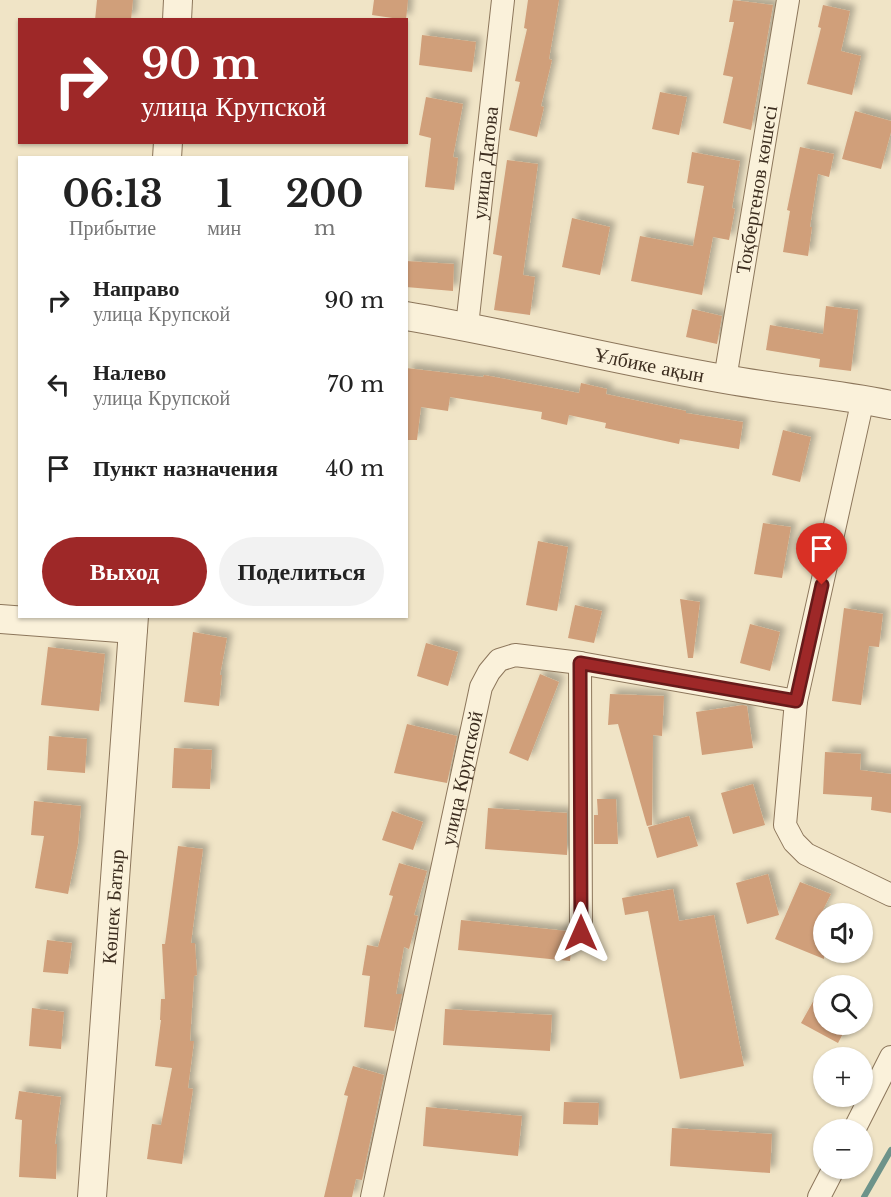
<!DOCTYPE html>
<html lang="ru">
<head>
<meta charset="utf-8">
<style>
  body { margin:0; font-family:"Libre Baskerville",serif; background:#f2f2f2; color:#222; height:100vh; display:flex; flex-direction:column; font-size:22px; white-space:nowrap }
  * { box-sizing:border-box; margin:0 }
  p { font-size:20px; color:#767676 }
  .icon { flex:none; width:33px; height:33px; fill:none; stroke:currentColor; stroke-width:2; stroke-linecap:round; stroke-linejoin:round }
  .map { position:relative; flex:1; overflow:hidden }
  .details { position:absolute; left:18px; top:156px; width:390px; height:462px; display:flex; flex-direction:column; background:#fff; border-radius:0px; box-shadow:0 2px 4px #0004 }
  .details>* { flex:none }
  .hud { position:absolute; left:18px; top:18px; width:390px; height:126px; border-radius:0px; box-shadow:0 2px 4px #0004; background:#9e2828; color:#fff; overflow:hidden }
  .buttons { position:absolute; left:813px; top:903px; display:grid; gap:12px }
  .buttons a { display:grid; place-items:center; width:60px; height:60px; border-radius:50%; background:#fff; box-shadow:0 2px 4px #0004; font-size:30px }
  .pin { position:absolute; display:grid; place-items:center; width:51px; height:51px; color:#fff; margin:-62px -26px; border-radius:50% 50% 50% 0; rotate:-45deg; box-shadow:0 0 6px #0007 }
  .pin .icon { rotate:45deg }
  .me { position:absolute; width:66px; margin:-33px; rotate:0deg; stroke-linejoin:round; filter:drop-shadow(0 0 4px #0008) }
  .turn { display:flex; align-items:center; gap:21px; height:126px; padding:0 24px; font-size:27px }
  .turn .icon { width:78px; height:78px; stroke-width:2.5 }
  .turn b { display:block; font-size:42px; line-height:51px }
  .eta { display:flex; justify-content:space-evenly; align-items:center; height:102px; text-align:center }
  .eta b { font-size:36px; font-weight:800; line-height:42px }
  .action { display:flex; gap:12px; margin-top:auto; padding:12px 24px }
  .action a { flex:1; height:69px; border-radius:36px; background:#9e2828; color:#fff; font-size:24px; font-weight:800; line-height:69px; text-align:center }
  .action a+a { background:#f2f2f2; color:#222 }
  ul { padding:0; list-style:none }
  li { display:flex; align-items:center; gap:18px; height:84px; padding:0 24px }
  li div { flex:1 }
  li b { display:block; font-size:22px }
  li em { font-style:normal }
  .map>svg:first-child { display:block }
</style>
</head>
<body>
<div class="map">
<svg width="891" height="1197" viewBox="0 0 891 1197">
  <defs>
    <filter id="shadow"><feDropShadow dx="5.5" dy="-5.5" stdDeviation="3" flood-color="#0004"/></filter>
  </defs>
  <rect width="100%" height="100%" fill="#f0e4c6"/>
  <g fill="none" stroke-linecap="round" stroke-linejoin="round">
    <!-- stream -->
    <path stroke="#6d938a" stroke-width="6" d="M 864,1197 L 891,1150"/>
  </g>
  <!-- building -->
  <path fill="#d09f7a" filter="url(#shadow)" d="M 97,0 L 133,0 L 131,20 L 95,20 Z
    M 374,0 L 408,0 L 406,20 L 372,15 Z
    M 528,0 L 559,0 L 549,59 L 552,60 L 541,106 L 544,107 L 537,137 L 509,130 L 520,82 L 515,81 L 527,29 L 524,28 Z
    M 733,0 L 773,5 L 751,130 L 723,123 L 733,77 L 723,75 L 734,22 L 729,22 Z
    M 823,5 L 850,11 L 841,51 L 861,56 L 852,95 L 807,84 L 821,28 L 818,27 Z
    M 422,35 L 476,42 L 472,72 L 419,65 Z
    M 660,92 L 687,97 L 679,135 L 652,129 Z
    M 426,97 L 463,104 L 453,157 L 458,158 L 454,190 L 425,187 L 431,138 L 419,135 Z
    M 855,111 L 891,121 L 891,132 L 881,169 L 842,159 Z
    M 800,147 L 834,154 L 829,177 L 818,174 L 810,227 L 812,227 L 808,256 L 783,252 L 790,211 L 787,210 Z
    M 692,152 L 740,161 L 732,208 L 735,209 L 729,240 L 713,237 L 702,295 L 631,281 L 640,236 L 693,246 L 704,186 L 687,183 Z
    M 507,160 L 538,164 L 523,275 L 535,277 L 530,315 L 494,310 L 502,256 L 493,254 Z
    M 572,218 L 610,227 L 600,275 L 562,267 Z
    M 406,261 L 454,264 L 453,291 L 406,287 Z
    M 826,306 L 858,310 L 851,371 L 819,367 L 820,359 L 766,350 L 770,325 L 823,334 Z
    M 692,309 L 722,316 L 717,344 L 686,337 Z
    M 406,368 L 483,377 L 484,375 L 579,393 L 581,383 L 607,389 L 606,394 L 686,411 L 686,413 L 743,422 L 739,449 L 680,439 L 679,444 L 605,428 L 606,423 L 569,415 L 567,425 L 541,419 L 542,412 L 450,397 L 448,411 L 421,407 L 417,440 L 406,440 Z
    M 783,430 L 811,437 L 800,482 L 772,475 Z
    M 763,523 L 791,527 L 782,578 L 754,574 Z
    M 538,541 L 568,547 L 557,611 L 526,605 Z
    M 680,599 L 700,602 L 693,658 L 688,658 Z
    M 575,605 L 602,611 L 594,643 L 568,638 Z
    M 844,608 L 883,614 L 879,647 L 869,646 L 861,705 L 832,701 Z
    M 750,624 L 780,632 L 770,671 L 740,663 Z
    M 193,632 L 227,638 L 220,675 L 222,675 L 219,706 L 184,702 Z
    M 426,643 L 458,652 L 448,686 L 417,676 Z
    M 48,647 L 105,654 L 99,711 L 41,705 Z
    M 540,674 L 559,682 L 528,761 L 509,753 Z
    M 610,694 L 664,696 L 662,736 L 653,735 L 652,825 L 647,826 L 618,724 L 608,725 Z
    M 743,705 L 747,706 L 753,748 L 702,755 L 696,712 Z
    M 407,724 L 457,736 L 447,783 L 394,773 Z
    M 49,736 L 87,739 L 85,773 L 47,770 Z
    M 174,748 L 212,750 L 210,789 L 172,788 Z
    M 825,752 L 861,754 L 860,770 L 891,774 L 891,813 L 871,810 L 872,797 L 823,794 Z
    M 753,784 L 765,825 L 733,834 L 721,793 Z
    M 597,799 L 616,799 L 618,844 L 594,844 L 594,815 L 598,815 Z
    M 34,801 L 81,806 L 78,844 L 68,894 L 35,888 L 44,836 L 31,835 Z
    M 488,808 L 567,813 L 567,855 L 485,849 Z
    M 392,811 L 423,822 L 413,850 L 382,840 Z
    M 689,816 L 698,846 L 657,858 L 648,827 Z
    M 178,846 L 203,849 L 191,943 L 195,943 L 197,975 L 194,976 L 190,1041 L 194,1041 L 188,1088 L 193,1089 L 182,1164 L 147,1159 L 152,1124 L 161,1125 L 172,1068 L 155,1066 L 161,1020 L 160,1020 L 161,999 L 165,999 L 162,944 L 165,944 Z
    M 399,863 L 427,871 L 414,915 L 418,916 L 409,949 L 404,947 L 396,994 L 402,994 L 394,1031 L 364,1027 L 370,976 L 362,975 L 367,945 L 378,947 L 393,896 L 389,895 Z
    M 768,874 L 779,915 L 747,924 L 736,883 Z
    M 800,882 L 831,894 L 822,912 L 824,959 L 775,939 Z
    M 673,889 L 679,921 L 714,915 L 744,1066 L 680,1079 L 648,911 L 625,915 L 622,898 Z
    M 461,920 L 567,931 L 569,939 L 572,943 L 570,961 L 458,950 Z
    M 47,940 L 72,943 L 68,974 L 43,972 Z
    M 824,982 L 824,1024 L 848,1024 L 838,1043 L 801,1023 Z
    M 32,1008 L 64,1012 L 61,1049 L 29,1046 Z
    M 445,1009 L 552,1015 L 550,1051 L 443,1045 Z
    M 353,1066 L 384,1075 L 362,1180 L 356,1179 L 352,1197 L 324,1197 L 348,1096 L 344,1095 Z
    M 19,1091 L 61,1097 L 55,1144 L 57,1144 L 56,1179 L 19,1177 L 22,1120 L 15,1119 Z
    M 564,1102 L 599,1103 L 598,1125 L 563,1124 Z
    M 426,1107 L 522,1116 L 518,1156 L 423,1146 Z
    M 672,1128 L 772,1134 L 770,1173 L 670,1166 Z"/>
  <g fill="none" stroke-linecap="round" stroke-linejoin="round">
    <!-- minor casing -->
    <g stroke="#8c765b" stroke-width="24">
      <g id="minor">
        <path id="s1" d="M 467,326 L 503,0"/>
        <path id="s2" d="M 725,379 L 788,0"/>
        <path d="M 863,399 L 796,701 L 785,825 L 794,842 L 806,854 L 891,895"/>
        <path d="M 580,663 L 581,933"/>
        <path d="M 854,1130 L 891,1057"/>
        <path id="s3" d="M 372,1197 L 481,687 L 489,672 L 499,660 L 515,655 L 580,663 L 796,701"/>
        <path d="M 819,1197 L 834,1168"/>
      </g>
    </g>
    <!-- tertiary casing -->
    <g stroke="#8c765b" stroke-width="30">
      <g id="tertiary">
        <path d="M 177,20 L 178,0"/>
        <path d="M 167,158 L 168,142"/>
        <path id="s4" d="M 406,316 C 513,334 618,361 724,379 C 780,389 836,394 891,405"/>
        <path d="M 0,619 L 133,629"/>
        <path id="s5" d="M 92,1197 L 134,616"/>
      </g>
    </g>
    <!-- minor -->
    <use href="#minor" stroke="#faf1da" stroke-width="22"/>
    <!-- tertiary -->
    <use href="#tertiary" stroke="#faf1da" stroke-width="28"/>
  </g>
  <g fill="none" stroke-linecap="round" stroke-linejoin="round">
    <!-- route casing -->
    <g stroke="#671a1a" stroke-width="15">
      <path id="route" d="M 581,933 L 580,663 L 796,701 L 822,585"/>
    </g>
    <!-- route -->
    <use href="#route" stroke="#9e2828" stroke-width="10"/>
  </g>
  <g text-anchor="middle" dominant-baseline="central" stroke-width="4.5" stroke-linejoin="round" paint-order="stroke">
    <!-- street labels -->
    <g font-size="20" fill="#3c2d1f" stroke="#f7eed6">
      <text stroke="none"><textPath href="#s1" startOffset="164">улица Датова</textPath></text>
      <text stroke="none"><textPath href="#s2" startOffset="192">Тоқбергенов көшесі</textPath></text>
      <text stroke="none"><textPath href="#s4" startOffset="248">Ұлбике ақын</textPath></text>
      <text stroke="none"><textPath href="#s3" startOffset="428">улица Крупской</textPath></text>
      <text stroke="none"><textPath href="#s5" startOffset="291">Көшек Батыр</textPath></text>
    </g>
  </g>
</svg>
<div class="buttons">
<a><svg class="icon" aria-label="sound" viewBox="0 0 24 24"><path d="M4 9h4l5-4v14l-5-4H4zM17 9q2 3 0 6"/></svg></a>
<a><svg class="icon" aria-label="search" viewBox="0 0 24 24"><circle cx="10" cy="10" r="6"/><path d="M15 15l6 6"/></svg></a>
<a>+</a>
<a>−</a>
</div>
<div class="pin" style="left:822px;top:585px;background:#d93025"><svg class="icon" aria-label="arrive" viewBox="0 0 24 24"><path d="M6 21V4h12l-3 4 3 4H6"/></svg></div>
<svg class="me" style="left:581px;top:933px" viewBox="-20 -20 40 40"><path d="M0-17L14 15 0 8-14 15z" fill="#9e2828" stroke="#fff" stroke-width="4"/></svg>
<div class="hud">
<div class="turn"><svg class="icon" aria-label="right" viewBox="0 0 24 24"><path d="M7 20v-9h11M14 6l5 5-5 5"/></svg><div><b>90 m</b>улица Крупской</div></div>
</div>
<section class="details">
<div class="eta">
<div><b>06:13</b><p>Прибытие</p></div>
<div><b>1</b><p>мин</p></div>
<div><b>200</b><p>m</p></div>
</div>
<ul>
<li><svg class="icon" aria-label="right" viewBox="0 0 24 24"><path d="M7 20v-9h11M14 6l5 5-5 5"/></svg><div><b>Направо</b><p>улица Крупской</p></div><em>90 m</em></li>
<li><svg class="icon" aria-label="left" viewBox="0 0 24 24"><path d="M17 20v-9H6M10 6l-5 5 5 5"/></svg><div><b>Налево</b><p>улица Крупской</p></div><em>70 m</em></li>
<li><svg class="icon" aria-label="arrive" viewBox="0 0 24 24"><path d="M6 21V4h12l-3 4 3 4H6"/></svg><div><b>Пункт назначения</b></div><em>40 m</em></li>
</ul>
<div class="action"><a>Выход</a><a>Поделиться</a></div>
</section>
</div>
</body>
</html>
